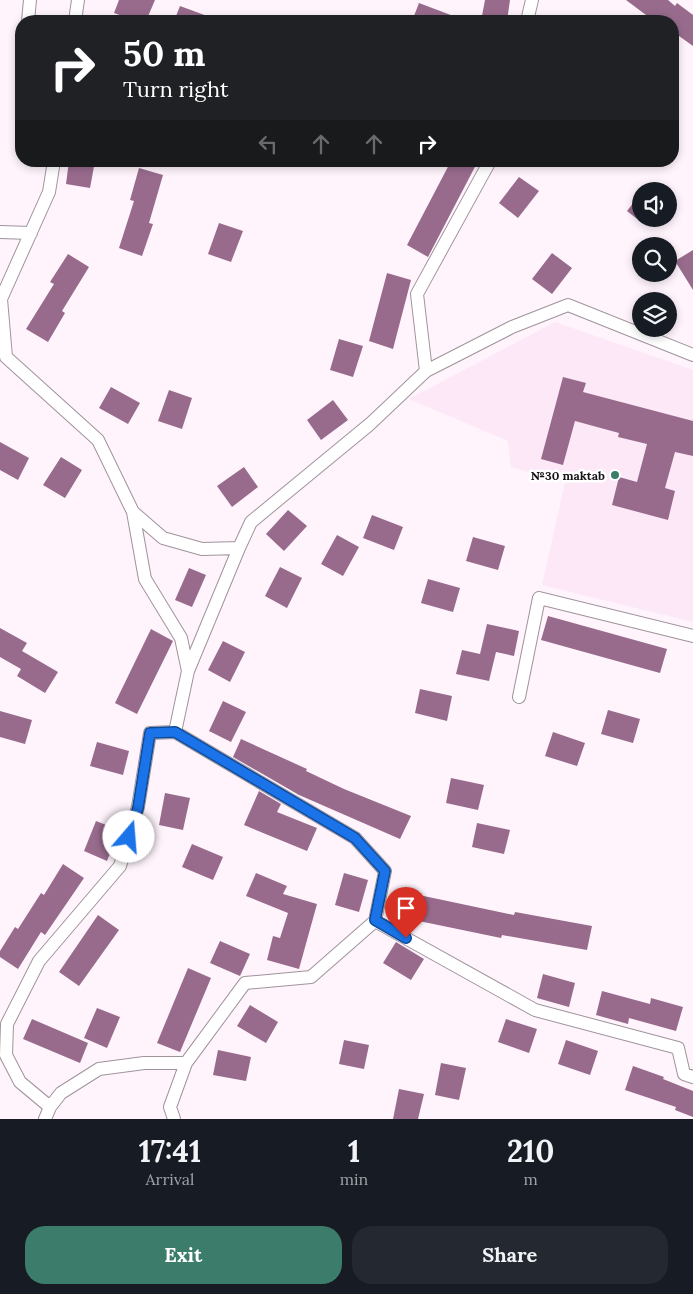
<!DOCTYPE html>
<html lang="en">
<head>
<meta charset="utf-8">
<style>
  body { margin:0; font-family:Lora,serif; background:#242831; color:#f1f3f6; height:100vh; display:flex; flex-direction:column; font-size:19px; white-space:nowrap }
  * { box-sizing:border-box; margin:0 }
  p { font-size:16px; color:#9ea1a6 }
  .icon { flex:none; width:28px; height:28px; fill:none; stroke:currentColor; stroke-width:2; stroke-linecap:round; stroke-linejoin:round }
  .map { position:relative; height:1119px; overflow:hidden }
  .side { display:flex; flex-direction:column; background:#171b24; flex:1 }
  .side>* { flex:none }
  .hud { position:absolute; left:15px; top:15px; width:664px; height:152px; border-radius:20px; box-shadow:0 2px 8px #0003; background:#202124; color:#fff; overflow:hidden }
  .controls { position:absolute; left:632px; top:182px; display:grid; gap:10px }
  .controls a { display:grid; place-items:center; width:45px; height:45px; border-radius:50%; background:#171b24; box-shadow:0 2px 8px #0003; font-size:25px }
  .pin { position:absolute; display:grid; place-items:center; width:42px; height:42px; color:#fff; margin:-51px -21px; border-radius:50% 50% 50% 0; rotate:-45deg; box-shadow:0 0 5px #0007 }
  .pin .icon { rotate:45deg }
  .me { position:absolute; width:55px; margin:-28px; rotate:18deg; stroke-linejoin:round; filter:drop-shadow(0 0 4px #0008) }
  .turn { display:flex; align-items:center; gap:18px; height:105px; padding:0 25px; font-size:22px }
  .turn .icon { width:65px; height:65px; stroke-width:2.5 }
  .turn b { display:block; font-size:35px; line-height:42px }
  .lanes { display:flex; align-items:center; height:48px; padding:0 25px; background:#0003; justify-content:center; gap:25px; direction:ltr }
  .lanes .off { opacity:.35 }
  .eta { display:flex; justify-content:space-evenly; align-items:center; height:85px; text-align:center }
  .eta b { font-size:30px; font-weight:800; line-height:35px }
  .action { display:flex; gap:10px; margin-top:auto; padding:10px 25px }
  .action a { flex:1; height:58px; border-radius:20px; background:#3c7c6a; color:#fff; font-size:20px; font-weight:800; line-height:58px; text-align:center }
  .action a+a { background:#242831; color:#f1f3f6 }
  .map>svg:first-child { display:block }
</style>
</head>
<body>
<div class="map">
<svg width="693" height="1119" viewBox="0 0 693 1119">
  <rect width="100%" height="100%" fill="#fff4fc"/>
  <!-- built -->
  <path fill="#fce8f6" d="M 555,322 L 693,370 L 693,622 L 542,585 L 565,483 L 511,467 L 508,441 L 409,399 Z"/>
  <!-- building -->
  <path fill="#986b8d" d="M 119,0 L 155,0 L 146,21 L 136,21 L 114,13 Z
    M 485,0 L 510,0 L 507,21 L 481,21 Z
    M 626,0 L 668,0 L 675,6 L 677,3 L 693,15 L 693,46 L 672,31 L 672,21 L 654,21 Z
    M 419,3 L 464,20 L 464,21 L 412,21 Z
    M 180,6 L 218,20 L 217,21 L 174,21 Z
    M 69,161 L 95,161 L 90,188 L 66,184 Z
    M 451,161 L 478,161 L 428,257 L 407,245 Z
    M 139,168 L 163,175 L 149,223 L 153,224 L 142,256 L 119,248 L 134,201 L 130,200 Z
    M 519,177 L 539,191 L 518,218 L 499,203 Z
    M 641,193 L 641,222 L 627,211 Z
    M 219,223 L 243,231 L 231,262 L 208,254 Z
    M 693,250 L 693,290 L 675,261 Z
    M 552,253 L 572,268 L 552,294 L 532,279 Z
    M 68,254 L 89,267 L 62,311 L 65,313 L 48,342 L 26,329 L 54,284 L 50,282 Z
    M 387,273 L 411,280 L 393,349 L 369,341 Z
    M 339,339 L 363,346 L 353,377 L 330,370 Z
    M 563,377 L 586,383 L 583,392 L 693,421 L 693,456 L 675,452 L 665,488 L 675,491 L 668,520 L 612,505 L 619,477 L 637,482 L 647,444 L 618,437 L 619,433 L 575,421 L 563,465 L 541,459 Z
    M 111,387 L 140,403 L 128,424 L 99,408 Z
    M 169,390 L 192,398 L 182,429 L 158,421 Z
    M 333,400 L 348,420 L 321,440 L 307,420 Z
    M 0,442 L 29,458 L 18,480 L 0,470 Z
    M 61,457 L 82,470 L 65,498 L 43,485 Z
    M 244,467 L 258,487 L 232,507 L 217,486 Z
    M 288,510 L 307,526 L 284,551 L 266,534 Z
    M 372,515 L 403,527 L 394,550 L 363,538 Z
    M 337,535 L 359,547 L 343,576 L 321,564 Z
    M 473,537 L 505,546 L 498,570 L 466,561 Z
    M 280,567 L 302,578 L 287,608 L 265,596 Z
    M 189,568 L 206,575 L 192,607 L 175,600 Z
    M 428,579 L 460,588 L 453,612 L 421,603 Z
    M 548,616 L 667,649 L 660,673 L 541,640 Z
    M 487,624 L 519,631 L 514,656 L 496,652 L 489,681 L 456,674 L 462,650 L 480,654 Z
    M 0,628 L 27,643 L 22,651 L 58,672 L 45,693 L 17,676 L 21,669 L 0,657 Z
    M 151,629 L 173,641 L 137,714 L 115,703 Z
    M 223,641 L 245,652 L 230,682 L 208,670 Z
    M 420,689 L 452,696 L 447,721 L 415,713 Z
    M 223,701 L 246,712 L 231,742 L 209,731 Z
    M 608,710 L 640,719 L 633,743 L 601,734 Z
    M 0,711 L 32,720 L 25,744 L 0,737 Z
    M 553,732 L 585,743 L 577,766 L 545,756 Z
    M 241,739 L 307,769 L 306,771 L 344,789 L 411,816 L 400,839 L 299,795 L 233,757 Z
    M 97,742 L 129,751 L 123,775 L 90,766 Z
    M 451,778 L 484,785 L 478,810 L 446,803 Z
    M 259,791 L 281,804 L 277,812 L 317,828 L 307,851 L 244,825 Z
    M 165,793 L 190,798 L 183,830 L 159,825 Z
    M 96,821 L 119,830 L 107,861 L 84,851 Z
    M 477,823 L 510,830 L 504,854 L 472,847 Z
    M 192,844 L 223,857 L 213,880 L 182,867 Z
    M 63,864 L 84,878 L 45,935 L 41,932 L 18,969 L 0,957 L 0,951 L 15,927 L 18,929 L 41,893 L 44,895 Z
    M 256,873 L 287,886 L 283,894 L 317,904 L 299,969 L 267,960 L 273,936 L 280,938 L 288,913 L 246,896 Z
    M 344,873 L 368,880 L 359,912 L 335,905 Z
    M 419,895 L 514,915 L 515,912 L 592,926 L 587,950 L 502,935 L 501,938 L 414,920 Z
    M 98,915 L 119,930 L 79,986 L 59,972 Z
    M 220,941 L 250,954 L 240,976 L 210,963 Z
    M 396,942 L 424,959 L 411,980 L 383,963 Z
    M 188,968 L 211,978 L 180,1052 L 157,1043 Z
    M 543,974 L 575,983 L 569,1007 L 537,998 Z
    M 602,991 L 650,1004 L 651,998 L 683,1007 L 676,1031 L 629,1018 L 628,1024 L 596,1015 Z
    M 250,1005 L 278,1022 L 266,1043 L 237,1026 Z
    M 97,1008 L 120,1017 L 107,1048 L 84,1038 Z
    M 32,1019 L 88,1043 L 80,1063 L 23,1039 Z
    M 506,1019 L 537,1029 L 529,1053 L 498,1042 Z
    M 344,1040 L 369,1045 L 364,1069 L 339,1064 Z
    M 566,1040 L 598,1051 L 590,1075 L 558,1064 Z
    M 218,1050 L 251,1057 L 246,1081 L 213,1075 Z
    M 441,1063 L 466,1068 L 459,1100 L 435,1095 Z
    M 633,1066 L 664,1077 L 663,1079 L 693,1091 L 693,1117 L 675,1110 L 676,1107 L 625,1090 Z
    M 399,1089 L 424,1094 L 418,1119 L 393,1119 Z"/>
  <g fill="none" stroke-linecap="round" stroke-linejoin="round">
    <!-- minor casing -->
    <g stroke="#9f939c" stroke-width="14">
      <path id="minor" d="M 28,21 L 30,0
        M 75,21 L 78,0
        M 527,21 L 532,0
        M 54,161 L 49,192 L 1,299 L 6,357 L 98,440 L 133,512 L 145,579 L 181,638 L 188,671 L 175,732
        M 0,232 L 31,233
        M 426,371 L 417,294 L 490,161
        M 133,512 L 163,538 L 202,549 L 239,548 L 188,671
        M 239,548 L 251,522 L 370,424 L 426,371 L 512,327 L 568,305 L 693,355
        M 519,697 L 539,598 L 693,636
        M 375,921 L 535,1010 L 678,1048 L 684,1074 L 693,1077
        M 45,1119 L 50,1107 L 61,1093 L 99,1069 L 144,1063 L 186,1063 L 245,983 L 311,977 L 375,921 L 385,871 L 355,838 L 175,732 L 150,733 L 138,807 L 120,866 L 39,961 L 7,1024 L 6,1055 L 20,1082 L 50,1107
        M 174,1119 L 170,1107 L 186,1063"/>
    </g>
    <!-- minor -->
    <use href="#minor" stroke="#fff" stroke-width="12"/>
  </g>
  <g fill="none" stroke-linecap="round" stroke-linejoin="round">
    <!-- route casing -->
    <g stroke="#114b97" stroke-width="12">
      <path id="route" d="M 129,837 L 138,808 L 150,733 L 175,732 L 355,838 L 385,871 L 375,920 L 406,938"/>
    </g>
    <!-- route -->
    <use href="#route" stroke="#1a73e8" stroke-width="9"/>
  </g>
  <!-- markers -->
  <circle fill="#3c7c6a" stroke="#fff" stroke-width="2" cx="615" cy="475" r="5"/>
  <g text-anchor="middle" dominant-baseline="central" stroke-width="5" stroke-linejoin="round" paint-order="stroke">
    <!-- poi labels -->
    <g font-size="12" font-weight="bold" fill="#171316" stroke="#fff" text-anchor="end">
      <text x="605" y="475">№30 maktab</text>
    </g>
  </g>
</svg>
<div class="controls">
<a><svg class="icon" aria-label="sound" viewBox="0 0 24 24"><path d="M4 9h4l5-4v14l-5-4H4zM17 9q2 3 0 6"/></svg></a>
<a><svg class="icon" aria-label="search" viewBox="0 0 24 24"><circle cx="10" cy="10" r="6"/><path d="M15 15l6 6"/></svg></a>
<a><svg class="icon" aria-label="layers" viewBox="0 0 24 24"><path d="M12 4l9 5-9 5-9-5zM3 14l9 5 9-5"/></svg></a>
</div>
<div class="pin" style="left:406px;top:938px;background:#d93025"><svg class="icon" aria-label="arrive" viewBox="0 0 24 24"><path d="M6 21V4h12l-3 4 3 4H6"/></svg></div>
<svg class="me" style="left:129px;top:837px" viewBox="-20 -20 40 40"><circle r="19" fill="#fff"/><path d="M0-13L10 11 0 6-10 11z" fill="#1a73e8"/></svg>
<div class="hud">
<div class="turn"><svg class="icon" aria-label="right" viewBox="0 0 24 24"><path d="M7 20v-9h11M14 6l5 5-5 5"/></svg><div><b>50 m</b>Turn right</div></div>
<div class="lanes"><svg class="icon off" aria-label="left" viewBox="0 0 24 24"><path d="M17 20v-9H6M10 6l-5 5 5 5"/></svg><svg class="icon off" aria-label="ahead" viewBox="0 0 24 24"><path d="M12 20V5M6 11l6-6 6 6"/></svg><svg class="icon off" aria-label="ahead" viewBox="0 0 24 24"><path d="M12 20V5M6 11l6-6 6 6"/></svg><svg class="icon" aria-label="right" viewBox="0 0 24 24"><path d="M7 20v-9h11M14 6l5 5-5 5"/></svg></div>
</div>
</div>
<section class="side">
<div class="eta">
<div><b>17:41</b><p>Arrival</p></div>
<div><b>1</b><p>min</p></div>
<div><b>210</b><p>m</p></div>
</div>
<div class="action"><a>Exit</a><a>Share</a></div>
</section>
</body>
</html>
